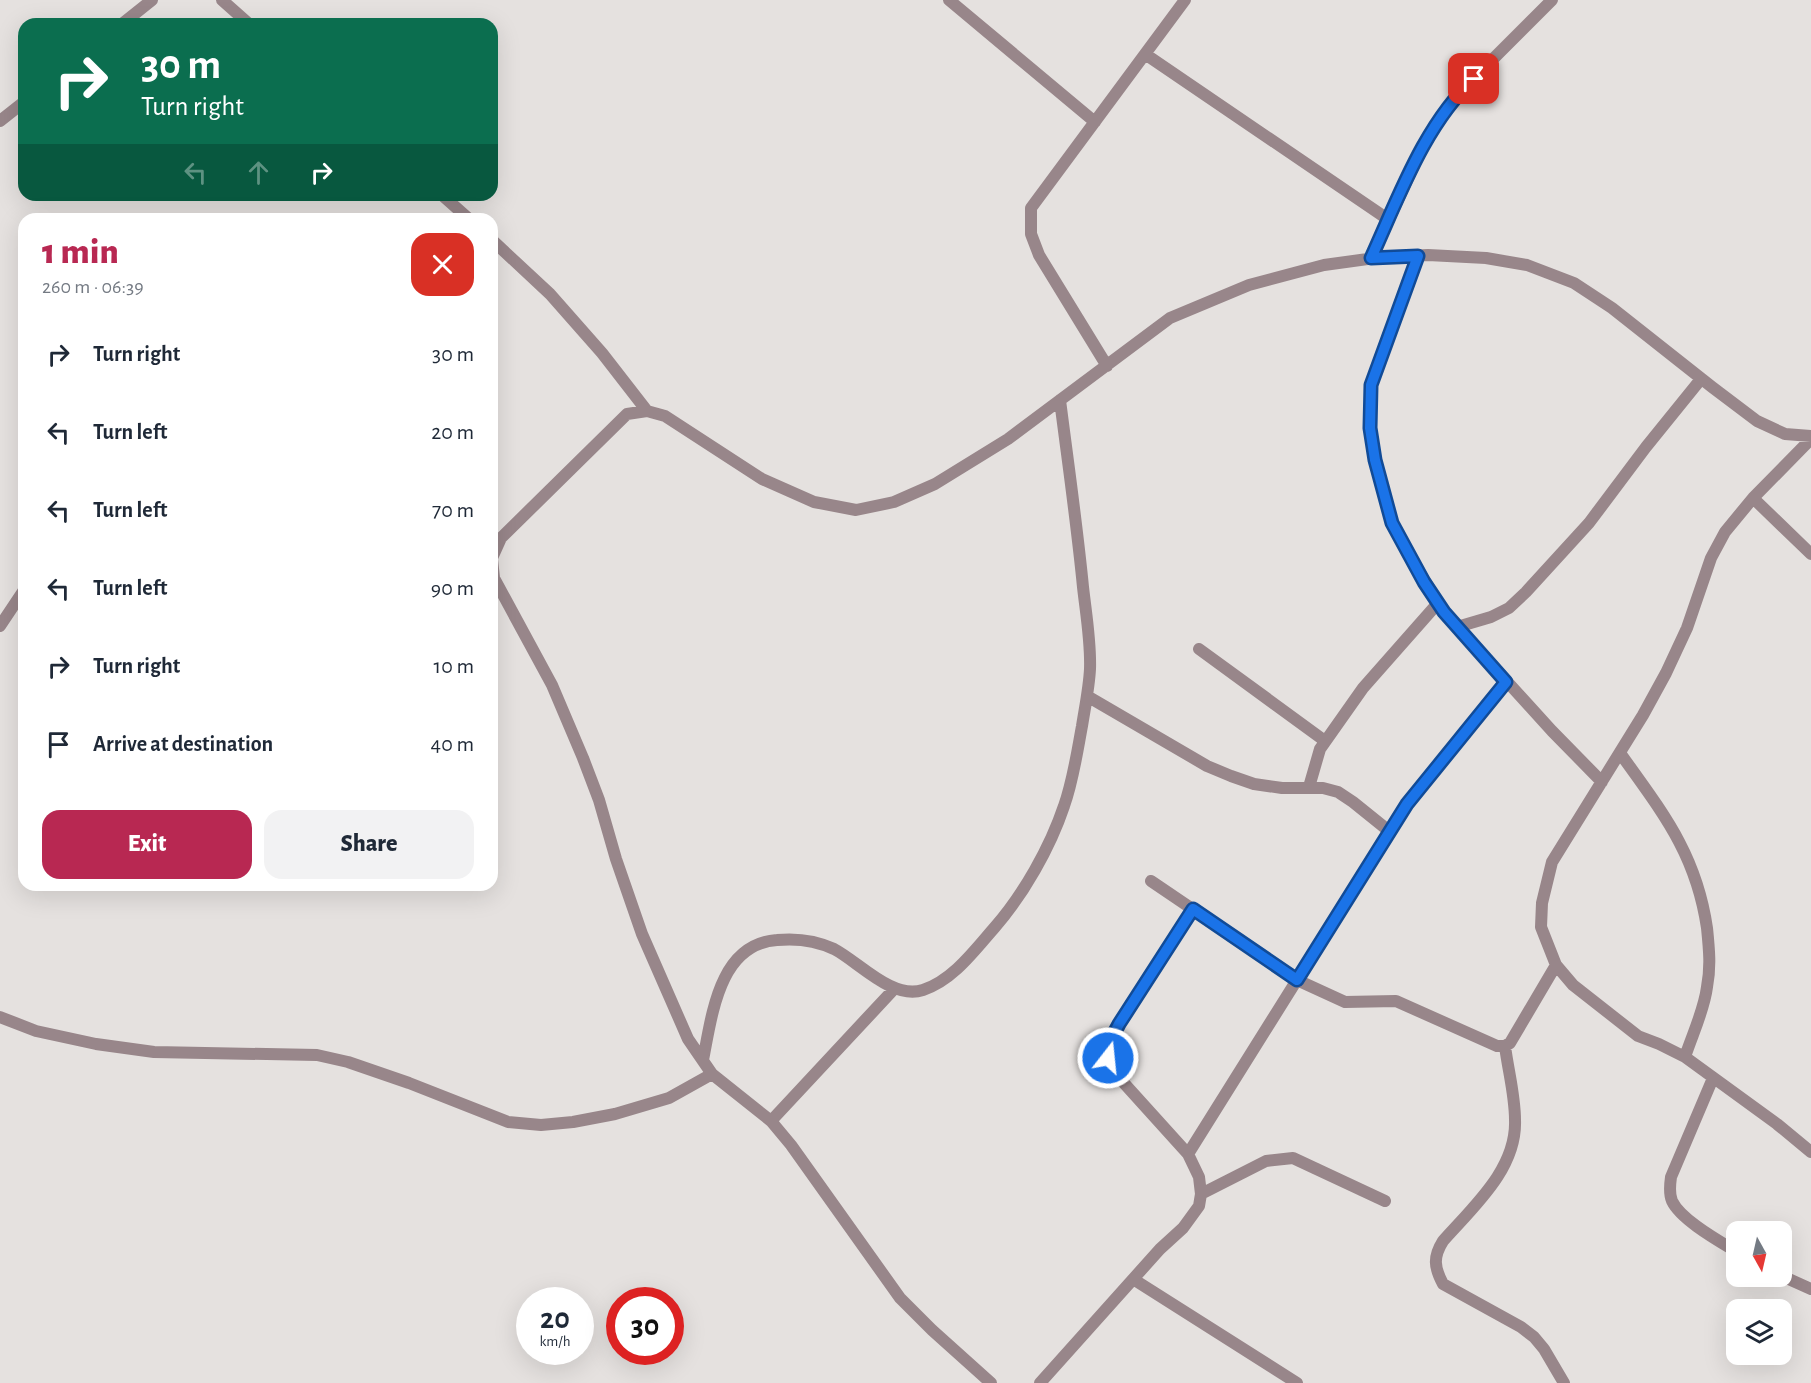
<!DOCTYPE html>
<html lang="en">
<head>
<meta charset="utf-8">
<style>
  body { margin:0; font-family:"Alegreya Sans",sans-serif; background:#f2f2f3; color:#1f2937; height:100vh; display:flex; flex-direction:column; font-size:22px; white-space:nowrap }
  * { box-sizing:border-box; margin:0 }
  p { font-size:20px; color:#747a83 }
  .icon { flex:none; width:33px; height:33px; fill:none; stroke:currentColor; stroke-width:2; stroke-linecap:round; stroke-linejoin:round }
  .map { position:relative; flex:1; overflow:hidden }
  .panel { position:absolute; left:18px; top:213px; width:480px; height:678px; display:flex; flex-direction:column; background:#fff; border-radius:18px; box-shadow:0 6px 24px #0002 }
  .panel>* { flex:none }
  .hud { position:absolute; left:18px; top:18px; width:480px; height:183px; border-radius:18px; box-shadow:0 6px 24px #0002; background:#0b6e4f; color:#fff; overflow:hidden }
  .needle { width:39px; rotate:172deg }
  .fabs { position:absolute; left:1726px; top:1221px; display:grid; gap:12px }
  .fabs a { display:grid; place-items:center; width:66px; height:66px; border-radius:12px; background:#fff; box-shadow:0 6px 24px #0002; font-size:30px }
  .speed { position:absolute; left:516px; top:1287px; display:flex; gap:12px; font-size:30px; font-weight:700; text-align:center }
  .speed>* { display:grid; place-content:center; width:78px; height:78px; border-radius:50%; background:#fff; box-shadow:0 6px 24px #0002; line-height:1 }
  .speed small { font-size:15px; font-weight:400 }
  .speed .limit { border:9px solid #d22; background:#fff; color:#111 }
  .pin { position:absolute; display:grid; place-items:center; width:51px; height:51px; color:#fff; margin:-26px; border-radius:12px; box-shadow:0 3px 9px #0006 }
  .me { position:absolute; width:66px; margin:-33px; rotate:16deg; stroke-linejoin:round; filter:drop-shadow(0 0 4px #0008) }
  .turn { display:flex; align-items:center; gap:21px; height:126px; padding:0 24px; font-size:27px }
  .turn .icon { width:78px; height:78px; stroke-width:2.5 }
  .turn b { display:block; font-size:42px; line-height:51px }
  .lanes { display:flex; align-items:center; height:57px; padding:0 24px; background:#0003; justify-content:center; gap:30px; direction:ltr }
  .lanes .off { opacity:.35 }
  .round { display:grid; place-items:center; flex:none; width:63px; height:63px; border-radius:18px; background:#f2f2f3 }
  .head { display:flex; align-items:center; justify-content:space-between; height:102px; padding:0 24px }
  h1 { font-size:36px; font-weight:800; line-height:45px; color:#b82852 }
  .button { display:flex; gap:12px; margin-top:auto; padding:12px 24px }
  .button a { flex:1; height:69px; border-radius:18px; background:#b82852; color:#fff; font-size:24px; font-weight:800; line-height:69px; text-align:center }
  .button a+a { background:#f2f2f3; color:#1f2937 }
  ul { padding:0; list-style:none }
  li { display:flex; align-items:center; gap:18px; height:78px; padding:0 24px }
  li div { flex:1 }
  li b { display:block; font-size:22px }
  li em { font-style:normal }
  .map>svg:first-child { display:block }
</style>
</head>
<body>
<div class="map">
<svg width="1811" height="1383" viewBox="0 0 1811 1383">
  <rect width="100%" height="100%" fill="#e5e1df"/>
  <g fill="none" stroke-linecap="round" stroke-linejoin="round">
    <!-- lane -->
    <path stroke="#98868a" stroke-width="12" d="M 122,24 L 152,0
      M 0,121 L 24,102"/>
    <!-- street -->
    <path stroke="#98868a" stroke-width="12" d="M 222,0 L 249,24
      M 949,0 L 1095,122
      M 1145,54 L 1389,220
      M 442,195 L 469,219
      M 492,240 L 550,294 L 602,353 L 647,411
      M 1418,256 L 1371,385 L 1369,427 L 1375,460 L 1392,523 L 1407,552 L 1444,612 L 1552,731 L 1602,782
      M 1371,258 L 1418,157 L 1437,123 L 1464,88 L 1552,0
      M 1107,366 L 1039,255 L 1031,234 L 1031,208 L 1185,0
      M 1811,439 L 1753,498 L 1725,532 L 1711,558 L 1687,628 L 1666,673 L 1643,715 L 1552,862 L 1542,903 L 1541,927 L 1556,965 L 1573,985 L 1638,1036 L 1659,1044 L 1685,1057 L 1777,1124 L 1811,1152
      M 1753,498 L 1811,554
      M 492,558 L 501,538 L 627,414 L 647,411 L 665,416 L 762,479 L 814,502 L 856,510 L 894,502 L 935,484 L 1008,439 L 1170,318 L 1249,285 L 1324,265 L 1382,257 L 1428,255 L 1486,258 L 1527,265 L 1574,283 L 1612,308 L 1712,387 L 1757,421 L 1785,434 L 1811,436
      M 492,559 L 494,578 L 552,685 L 583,758 L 599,800 L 616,859 L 642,934 L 688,1039 L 712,1074 L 771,1121 L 791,1145 L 900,1298 L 932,1330 L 991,1383
      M 0,626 L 24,590
      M 1457,627 L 1491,617 L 1509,608 L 1526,592 L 1589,523 L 1646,447 L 1701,379
      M 1199,649 L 1325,741
      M 1087,696 L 1207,766 L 1231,776 L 1254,784 L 1282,788 L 1323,788 L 1338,792 L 1353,802 L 1389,831
      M 1620,753 C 1662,812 1696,853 1707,928 C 1709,948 1711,967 1707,987 C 1704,1011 1692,1035 1685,1057
      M 1309,787 L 1320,749 L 1363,688 L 1438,603
      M 1151,881 L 1297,980 L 1345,1002 L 1396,1001 L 1497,1046 L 1505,1046 L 1510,1043 L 1556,965
      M 0,1017 L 36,1031 L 96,1044 L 154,1052 L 317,1055 L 348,1062 L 409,1083 L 508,1122 L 541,1125 L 573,1122 L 615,1114 L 669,1098 L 712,1074
      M 1505,1046 C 1508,1070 1515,1095 1515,1120 C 1517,1169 1473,1207 1443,1241 C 1433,1257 1434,1267 1443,1284 L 1521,1327 L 1534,1337 L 1544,1349 L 1564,1383
      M 703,1060 C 712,1015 719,944 777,940 C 798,938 815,940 834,949 C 859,962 892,1000 923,990 C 953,980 974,951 995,927 C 1023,895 1050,848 1064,806 C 1073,781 1077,753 1082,726 C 1085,707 1089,688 1090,669 C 1091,642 1086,614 1083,587 C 1077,525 1068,463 1060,400
      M 1713,1078 L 1671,1177 C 1670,1184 1669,1194 1672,1201 C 1681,1220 1719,1241 1737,1252
      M 771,1121 L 895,988
      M 1188,1154 L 1407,804 L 1506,682
      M 1201,1194 L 1266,1161 L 1293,1158 L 1385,1201
      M 1782,1276 L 1811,1289
      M 1133,1279 L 1297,1383
      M 1040,1383 L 1160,1249 L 1183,1228 L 1199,1206 L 1201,1194 L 1199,1177 L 1188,1154 L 1113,1071 C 1105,1050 1109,1043 1119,1024 L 1193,909"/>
  </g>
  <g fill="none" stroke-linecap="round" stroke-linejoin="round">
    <!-- route casing -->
    <g stroke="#114b97" stroke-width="15">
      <path id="route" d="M 1108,1058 L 1109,1043 L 1119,1024 L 1193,909 L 1297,980 L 1407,804 L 1506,682 L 1444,612 L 1424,582 L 1392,523 L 1375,460 L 1370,428 L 1371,385 L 1418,256 L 1371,258 C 1398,199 1425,123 1474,79"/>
    </g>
    <!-- route -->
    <use href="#route" stroke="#1a73e8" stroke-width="10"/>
  </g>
</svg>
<div class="fabs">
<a><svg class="needle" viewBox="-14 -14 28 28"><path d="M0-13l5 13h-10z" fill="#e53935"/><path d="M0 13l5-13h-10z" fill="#747a83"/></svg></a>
<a><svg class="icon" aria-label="layers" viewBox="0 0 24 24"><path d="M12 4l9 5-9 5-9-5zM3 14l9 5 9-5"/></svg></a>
</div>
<div class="speed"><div>20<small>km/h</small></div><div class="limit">30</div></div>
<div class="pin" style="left:1474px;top:79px;background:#d93025"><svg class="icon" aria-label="arrive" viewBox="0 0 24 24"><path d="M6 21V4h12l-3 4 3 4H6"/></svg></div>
<svg class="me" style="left:1108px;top:1058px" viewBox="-20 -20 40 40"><circle r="17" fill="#1a73e8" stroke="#fff" stroke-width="3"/><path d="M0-11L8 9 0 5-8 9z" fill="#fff"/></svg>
<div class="hud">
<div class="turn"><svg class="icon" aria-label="right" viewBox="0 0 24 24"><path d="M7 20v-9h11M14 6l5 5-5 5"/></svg><div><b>30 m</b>Turn right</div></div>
<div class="lanes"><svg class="icon off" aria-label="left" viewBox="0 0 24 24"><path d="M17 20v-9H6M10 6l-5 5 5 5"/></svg><svg class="icon off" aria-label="ahead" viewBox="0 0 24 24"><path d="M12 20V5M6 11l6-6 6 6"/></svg><svg class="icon" aria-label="right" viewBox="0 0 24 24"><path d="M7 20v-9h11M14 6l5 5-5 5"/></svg></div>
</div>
<section class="panel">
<div class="head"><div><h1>1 min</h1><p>260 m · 06:39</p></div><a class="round" style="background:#d93025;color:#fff"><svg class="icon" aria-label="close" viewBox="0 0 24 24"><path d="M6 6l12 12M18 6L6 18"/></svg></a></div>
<ul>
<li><svg class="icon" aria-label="right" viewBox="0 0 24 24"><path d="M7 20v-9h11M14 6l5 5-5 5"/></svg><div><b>Turn right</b></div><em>30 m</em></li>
<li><svg class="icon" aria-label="left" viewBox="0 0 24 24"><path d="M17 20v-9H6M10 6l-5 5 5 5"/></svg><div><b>Turn left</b></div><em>20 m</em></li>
<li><svg class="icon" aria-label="left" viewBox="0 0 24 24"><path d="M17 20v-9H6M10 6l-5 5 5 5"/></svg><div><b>Turn left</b></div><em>70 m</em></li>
<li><svg class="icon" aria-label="left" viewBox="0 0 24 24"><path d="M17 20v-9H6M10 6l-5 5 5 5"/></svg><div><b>Turn left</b></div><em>90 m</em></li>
<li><svg class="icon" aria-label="right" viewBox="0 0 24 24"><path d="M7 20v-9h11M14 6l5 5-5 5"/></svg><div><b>Turn right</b></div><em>10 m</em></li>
<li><svg class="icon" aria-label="arrive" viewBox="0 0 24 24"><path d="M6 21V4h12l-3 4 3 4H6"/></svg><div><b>Arrive at destination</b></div><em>40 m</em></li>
</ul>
<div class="button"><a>Exit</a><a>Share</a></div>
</section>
</div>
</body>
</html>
